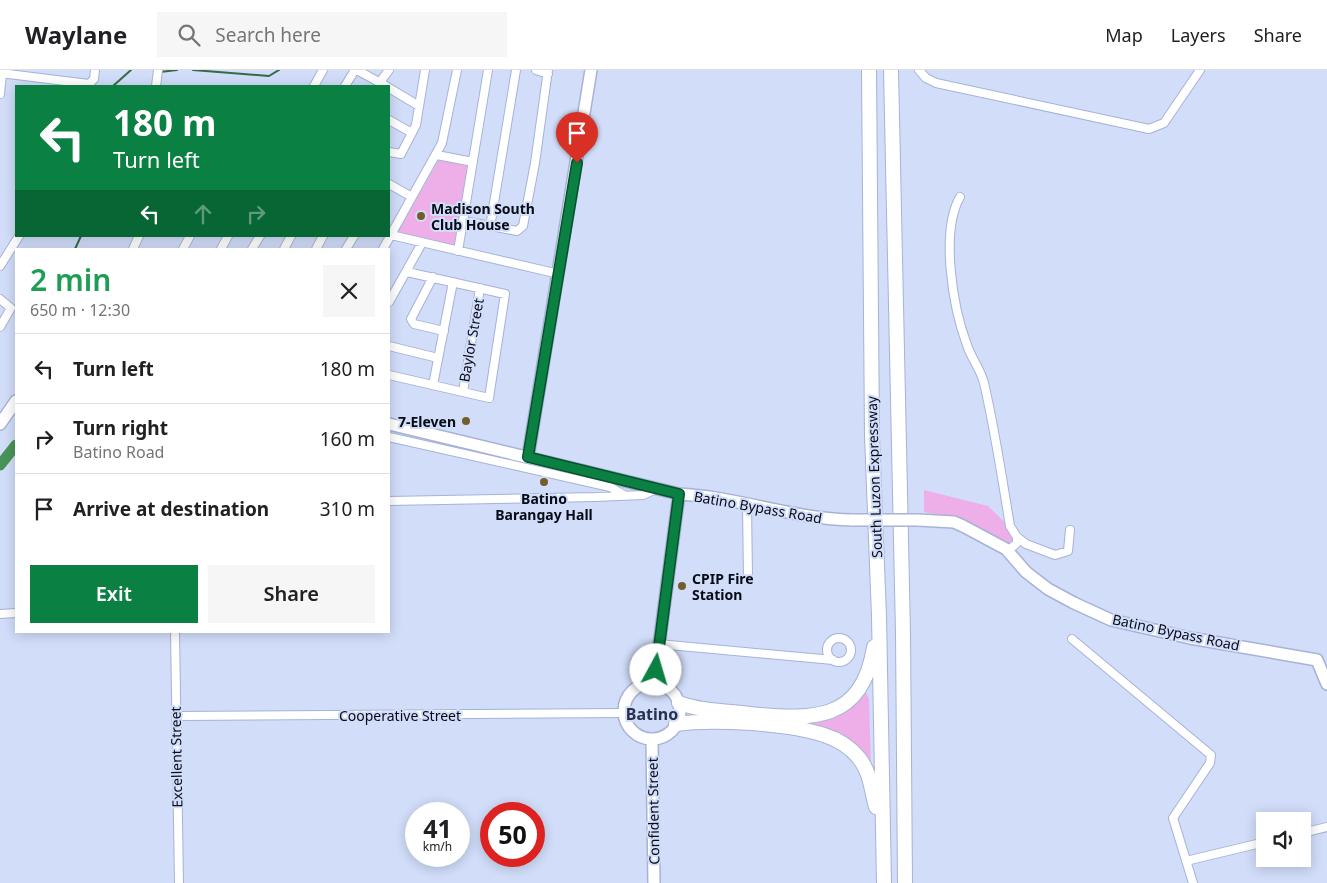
<!DOCTYPE html>
<html lang="en">
<head>
<meta charset="utf-8">
<style>
  body { margin:0; font-family:"Noto Sans",sans-serif; background:#f6f6f6; color:#202124; height:100vh; display:flex; flex-direction:column; font-size:19px; white-space:nowrap }
  * { box-sizing:border-box; margin:0 }
  p { font-size:16px; color:#757577 }
  .icon { flex:none; width:28px; height:28px; fill:none; stroke:currentColor; stroke-width:2; stroke-linecap:round; stroke-linejoin:round }
  .map { position:relative; flex:1; overflow:hidden }
  .sheet { position:absolute; left:15px; top:178px; width:375px; height:385px; display:flex; flex-direction:column; background:#fff; border-radius:0px; box-shadow:0 2px 12px #0003 }
  .sheet>* { flex:none }
  .top-card { position:absolute; left:15px; top:15px; width:375px; height:152px; border-radius:0px; box-shadow:0 2px 12px #0003; background:#0b8043; color:#fff; overflow:hidden }
  .controls { position:absolute; left:1256px; top:742px; display:grid; gap:10px }
  .controls a { display:grid; place-items:center; width:55px; height:55px; border-radius:0px; background:#fff; box-shadow:0 2px 12px #0003; font-size:25px }
  .speed { position:absolute; left:405px; top:732px; display:flex; gap:10px; font-size:25px; font-weight:700; text-align:center }
  .speed>* { display:grid; place-content:center; width:65px; height:65px; border-radius:50%; background:#fff; box-shadow:0 2px 12px #0003; line-height:1 }
  .speed small { font-size:12px; font-weight:400 }
  .speed .limit { border:8px solid #d22; background:#fff; color:#111 }
  .pin { position:absolute; display:grid; place-items:center; width:42px; height:42px; color:#fff; margin:-51px -21px; border-radius:50% 50% 50% 0; rotate:-45deg; box-shadow:0 0 5px #0007 }
  .pin .icon { rotate:45deg }
  .me { position:absolute; width:55px; margin:-28px; rotate:6deg; stroke-linejoin:round; filter:drop-shadow(0 0 4px #0008) }
  .turn { display:flex; align-items:center; gap:18px; height:105px; padding:0 15px; font-size:22px }
  .turn .icon { width:65px; height:65px; stroke-width:2.5 }
  .turn b { display:block; font-size:35px; line-height:42px }
  .lanes { display:flex; align-items:center; height:48px; padding:0 15px; background:#0003; justify-content:center; gap:25px; direction:ltr }
  .lanes .off { opacity:.35 }
  .round { display:grid; place-items:center; flex:none; width:52px; height:52px; border-radius:0px; background:#f6f6f6 }
  .headline { display:flex; align-items:center; justify-content:space-between; height:85px; padding:0 15px }
  h1 { font-size:30px; font-weight:600; line-height:38px; color:#1e9e55 }
  .cta { display:flex; gap:10px; margin-top:auto; padding:10px 15px }
  .cta a { flex:1; height:58px; border-radius:0px; background:#0b8043; color:#fff; font-size:20px; font-weight:600; line-height:58px; text-align:center }
  .cta a+a { background:#f6f6f6; color:#202124 }
  ul { padding:0; list-style:none }
  li { display:flex; align-items:center; gap:15px; height:70px; padding:0 15px; border-top:1px solid #e0e0e0 }
  li div { flex:1 }
  li b { display:block; font-size:19px }
  li em { font-style:normal }
  header { display:flex; align-items:center; gap:30px; box-sizing:border-box; height:70px; padding:0 25px; background:#fff; border-bottom:1px solid #e0e0e0 }
  header strong { font-size:24px }
  nav { display:flex; gap:28px; margin-inline-start:auto; font-size:18px }
  .search { width:350px; height:45px; background:#f6f6f6; display:flex; align-items:center; gap:12px; box-sizing:border-box; padding:0 18px; border-radius:0px; color:#757577; font-size:19px }
  .map>svg:first-child { display:block }
</style>
</head>
<body>
<header>
<strong>Waylane</strong>
<div class="search"><svg class="icon" aria-label="search" viewBox="0 0 24 24"><circle cx="10" cy="10" r="6"/><path d="M15 15l6 6"/></svg>Search here</div>
<nav><a>Map</a><a>Layers</a><a>Share</a></nav>
</header>
<div class="map">
<svg width="1327" height="813" viewBox="0 0 1327 813">
  <rect width="100%" height="100%" fill="#d1ddf9"/>
  <!-- green -->
  <path fill="#eeafe9" d="M 439,89 L 469,96 L 457,172 L 452,175 L 398,162 Z
    M 924,420 L 988,436 L 1024,471 L 1008,482 L 959,449 L 924,442 Z
    M 865,620 L 869,629 L 871,697 L 811,657 L 808,653 C 834,653 850,639 865,620 Z"/>
  <g fill="none" stroke-linecap="round" stroke-linejoin="round">
    <!-- stream -->
    <path stroke="#346b44" stroke-width="2" d="M 193,0 L 269,6 L 279,0
      M 160,2 L 177,0
      M 113,16 L 131,0
      M 75,179 L 81,166"/>
    <!-- river -->
    <path stroke="#489458" stroke-width="11" d="M 0,395 L 16,375"/>
    <!-- street casing -->
    <g stroke="#a6b3d6" stroke-width="10">
      <path id="street" d="M 357,0 L 386,16
        M 536,0 L 548,4
        M 919,0 L 926,8 L 936,13 L 1149,59 L 1164,53 L 1200,0
        M 0,3 L 89,14 L 94,9 L 95,0
        M 380,12 L 389,0
        M 156,16 L 158,0
        M 314,16 L 323,0
        M 345,16 L 355,0
        M 389,18 L 419,36
        M 0,24 L 2,3
        M 389,50 L 412,63
        M 389,82 L 401,84 L 416,55 L 425,0
        M 437,85 L 473,92
        M 389,114 L 412,127
        M 960,127 C 940,162 953,238 967,275 C 971,288 981,300 984,313 C 995,360 1002,408 1010,456 L 1017,467 L 1017,473 L 1010,479 L 1006,479
        M 464,151 L 517,161 L 523,156 L 535,93 L 548,0
        M 490,157 L 516,0
        M 391,165 L 559,204
        M 133,179 L 139,166
        M 183,179 L 190,166
        M 221,179 L 228,166
        M 252,179 L 260,166
        M 284,179 L 291,166
        M 316,179 L 323,166
        M 346,179 L 354,166
        M 383,179 L 442,73 L 457,0
        M 458,181 L 488,0
        M 0,196 L 19,166
        M 433,207 L 411,249 L 414,254 L 444,261
        M 0,229 L 11,238 L 0,257
        M 389,232 L 422,173
        M 389,276 L 438,288
        M 389,305 L 489,328 L 505,224 L 407,202
        M 433,315 L 453,212
        M 463,322 L 480,218
        M 389,367 L 610,417 L 624,425
        M 389,431 L 595,427 L 643,425 L 656,419
        M 747,435 L 748,508
        M 1017,467 L 1026,474 L 1055,485 L 1068,481 L 1070,460
        M 0,544 L 16,543
        M 175,561 L 179,813
        M827 580a12 12 0 1 1 24 0a12 12 0 1 1-24 0Z
        M 1072,569 L 1211,685 L 1210,693 L 1173,748 L 1193,813
        M 658,574 L 833,590
        M 176,646 L 624,643
        M 1302,763 L 1327,757
        M 1186,791 L 1265,772"/>
    </g>
    <!-- secondary casing -->
    <g stroke="#a6b3d6" stroke-width="14">
      <path id="secondary" d="M 0,354 L 16,331
        M 389,354 L 679,424 C 738,427 793,449 853,450
        M 528,387 L 591,0
        M 918,450 L 954,452 L 963,456 L 1006,479 L 1026,502 L 1048,519 L 1074,533 L 1111,550 L 1190,568 L 1317,590 L 1327,614
        M 654,613 L 679,424
        M624 641a28 28 0 1 1 56 0a28 28 0 1 1-56 0Z
        M 652,669 L 654,813"/>
    </g>
    <!-- highway casing -->
    <g stroke="#a6b3d6" stroke-width="16">
      <path id="highway" d="M 869,0 L 872,366 L 879,546 L 884,813
        M 891,0 L 903,563 L 905,813
        M 679,633 C 702,641 726,641 750,644 C 813,650 862,652 874,577
        M 676,654 C 714,649 788,653 824,665 C 837,669 850,677 859,688 C 871,703 871,720 876,737"/>
    </g>
    <!-- street -->
    <use href="#street" stroke="#fff" stroke-width="8"/>
    <!-- secondary -->
    <use href="#secondary" stroke="#fff" stroke-width="11"/>
    <!-- highway -->
    <use href="#highway" stroke="#fff" stroke-width="14"/>
    <!-- secondary-bridge casing -->
    <g stroke="#a6b3d6" stroke-width="14" stroke-linecap="butt">
      <path id="secondary-bridge" d="M 853,450 L 918,450"/>
    </g>
    <!-- secondary-bridge -->
    <use href="#secondary-bridge" stroke="#fff" stroke-width="11"/>
  </g>
  <g fill="none" stroke-linecap="round" stroke-linejoin="round">
    <!-- route casing -->
    <g stroke="#07532c" stroke-width="12">
      <path id="route" d="M 577,93 L 528,387 L 679,424 L 656,600"/>
    </g>
    <!-- route -->
    <use href="#route" stroke="#0b8043" stroke-width="9"/>
  </g>
  <!-- markers -->
  <g fill="#715e2c" stroke="#d1ddf9" stroke-width="2">
    <circle cx="421" cy="146" r="5"/>
    <circle cx="466" cy="351" r="5"/>
    <circle cx="544" cy="412" r="5"/>
    <circle cx="682" cy="516" r="5"/>
  </g>
  <g text-anchor="middle" dominant-baseline="central" stroke-width="4" stroke-linejoin="round" paint-order="stroke">
    <!-- poi labels -->
    <g font-size="14" font-weight="bold" fill="#070b16" stroke="#d1ddf9" text-anchor="start">
      <text x="431" y="138">Madison South<tspan x="431" dy="16">Club House</tspan></text>
      <text x="456" y="351" text-anchor="end">7-Eleven</text>
      <text x="544" y="428" text-anchor="middle">Batino<tspan x="544" dy="16">Barangay Hall</tspan></text>
      <text x="692" y="508">CPIP Fire<tspan x="692" dy="16">Station</tspan></text>
    </g>
    <!-- street labels -->
    <g font-size="14" fill="#070b16" stroke="#d1ddf9">
      <text transform="translate(471 270) rotate(-80)">Baylor Street</text>
      <text transform="translate(874 407) rotate(-92)">South Luzon Expressway</text>
      <text transform="translate(758 437) rotate(10)">Batino Bypass Road</text>
      <text transform="translate(1176 562) rotate(12)">Batino Bypass Road</text>
      <text x="400" y="645">Cooperative Street</text>
      <text transform="translate(176 687) rotate(-91)">Excellent Street</text>
      <text transform="translate(653 741) rotate(-91)">Confident Street</text>
    </g>
    <!-- quarter labels -->
    <g font-size="16" font-weight="bold" fill="#27304c" stroke="#d1ddf9">
      <text x="652" y="644">Batino</text>
    </g>
  </g>
</svg>
<div class="controls">
<a><svg class="icon" aria-label="sound" viewBox="0 0 24 24"><path d="M4 9h4l5-4v14l-5-4H4zM17 9q2 3 0 6"/></svg></a>
</div>
<div class="speed"><div>41<small>km/h</small></div><div class="limit">50</div></div>
<div class="pin" style="left:577px;top:93px;background:#d93025"><svg class="icon" aria-label="arrive" viewBox="0 0 24 24"><path d="M6 21V4h12l-3 4 3 4H6"/></svg></div>
<svg class="me" style="left:656px;top:600px" viewBox="-20 -20 40 40"><circle r="19" fill="#fff"/><path d="M0-13L10 11 0 6-10 11z" fill="#0b8043"/></svg>
<div class="top-card">
<div class="turn"><svg class="icon" aria-label="left" viewBox="0 0 24 24"><path d="M17 20v-9H6M10 6l-5 5 5 5"/></svg><div><b>180 m</b>Turn left</div></div>
<div class="lanes"><svg class="icon" aria-label="left" viewBox="0 0 24 24"><path d="M17 20v-9H6M10 6l-5 5 5 5"/></svg><svg class="icon off" aria-label="ahead" viewBox="0 0 24 24"><path d="M12 20V5M6 11l6-6 6 6"/></svg><svg class="icon off" aria-label="right" viewBox="0 0 24 24"><path d="M7 20v-9h11M14 6l5 5-5 5"/></svg></div>
</div>
<section class="sheet">
<div class="headline"><div><h1>2 min</h1><p>650 m · 12:30</p></div><a class="round"><svg class="icon" aria-label="close" viewBox="0 0 24 24"><path d="M6 6l12 12M18 6L6 18"/></svg></a></div>
<ul>
<li><svg class="icon" aria-label="left" viewBox="0 0 24 24"><path d="M17 20v-9H6M10 6l-5 5 5 5"/></svg><div><b>Turn left</b></div><em>180 m</em></li>
<li><svg class="icon" aria-label="right" viewBox="0 0 24 24"><path d="M7 20v-9h11M14 6l5 5-5 5"/></svg><div><b>Turn right</b><p>Batino Road</p></div><em>160 m</em></li>
<li><svg class="icon" aria-label="arrive" viewBox="0 0 24 24"><path d="M6 21V4h12l-3 4 3 4H6"/></svg><div><b>Arrive at destination</b></div><em>310 m</em></li>
</ul>
<div class="cta"><a>Exit</a><a>Share</a></div>
</section>
</div>
</body>
</html>
